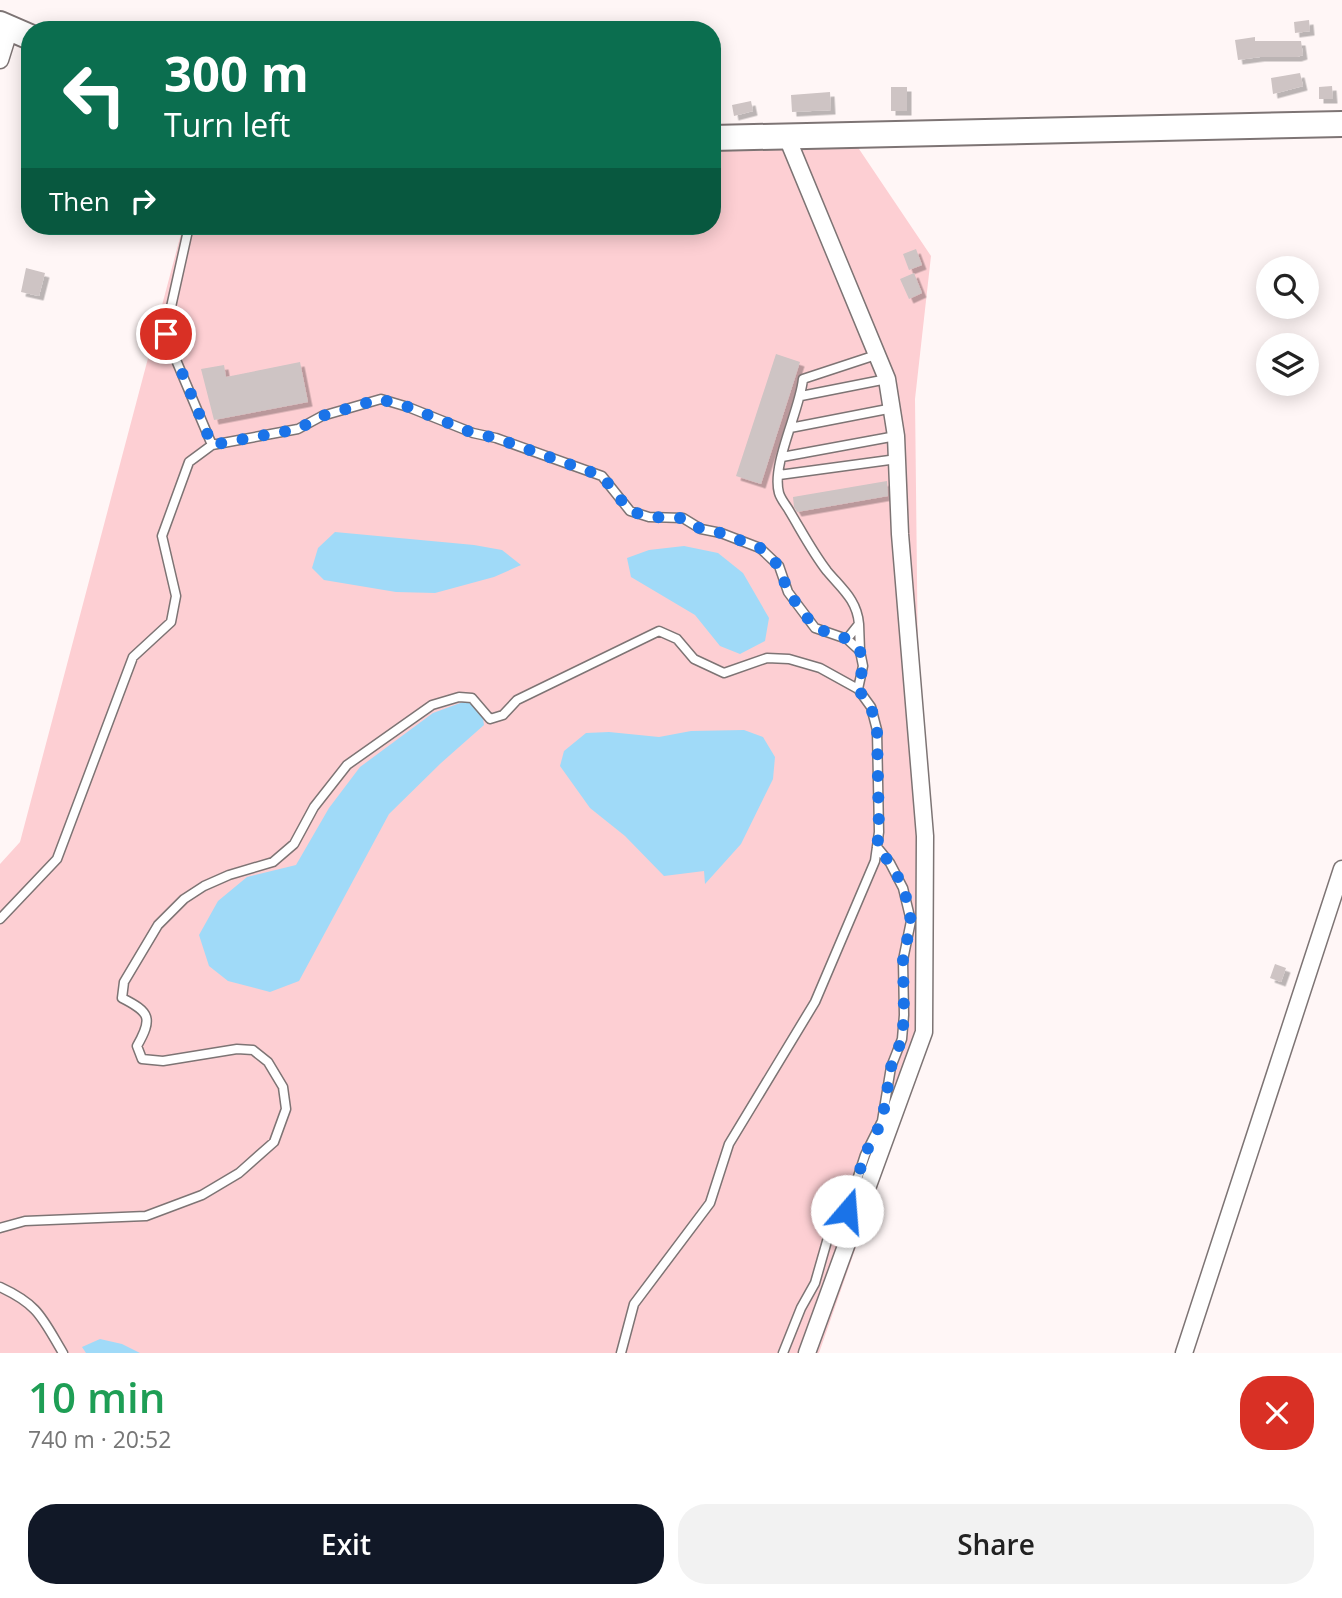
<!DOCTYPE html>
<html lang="en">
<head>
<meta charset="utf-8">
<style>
  body { margin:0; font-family:"Open Sans",sans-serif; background:#f2f2f2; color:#222; height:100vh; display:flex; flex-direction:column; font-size:26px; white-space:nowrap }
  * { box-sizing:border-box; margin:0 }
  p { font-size:23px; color:#767676 }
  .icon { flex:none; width:38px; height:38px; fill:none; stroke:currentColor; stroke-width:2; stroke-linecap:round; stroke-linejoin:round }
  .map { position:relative; height:1353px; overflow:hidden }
  .drawer { display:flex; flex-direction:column; background:#fff; flex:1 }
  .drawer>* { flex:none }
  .banner { position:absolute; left:21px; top:21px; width:700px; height:214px; border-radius:28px; box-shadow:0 4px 18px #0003; background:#0b6e4f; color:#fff; overflow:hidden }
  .controls { position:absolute; left:1256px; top:256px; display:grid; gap:14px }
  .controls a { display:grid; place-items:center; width:63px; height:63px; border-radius:50%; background:#fff; box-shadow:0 4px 18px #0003; font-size:35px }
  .pin { position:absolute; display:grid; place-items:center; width:60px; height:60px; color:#fff; margin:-30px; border:4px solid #fff; border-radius:50%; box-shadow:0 2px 7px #0007 }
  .me { position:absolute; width:77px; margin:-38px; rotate:18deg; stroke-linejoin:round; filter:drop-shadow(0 0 5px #0008) }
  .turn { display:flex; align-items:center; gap:24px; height:147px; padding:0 28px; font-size:32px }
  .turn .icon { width:91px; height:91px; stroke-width:2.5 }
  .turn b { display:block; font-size:49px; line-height:60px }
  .then { display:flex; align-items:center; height:66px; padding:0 28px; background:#0003; gap:14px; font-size:26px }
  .round { display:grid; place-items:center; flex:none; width:74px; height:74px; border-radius:28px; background:#f2f2f2 }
  .headline { display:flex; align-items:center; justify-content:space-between; height:119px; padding:0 28px }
  h1 { font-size:42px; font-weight:600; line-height:52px; color:#1e9e55 }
  .button { display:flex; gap:14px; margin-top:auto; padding:14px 28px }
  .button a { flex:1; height:80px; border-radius:28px; background:#111827; color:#fff; font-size:28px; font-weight:600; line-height:80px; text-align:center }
  .button a+a { background:#f2f2f2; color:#222 }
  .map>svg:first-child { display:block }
</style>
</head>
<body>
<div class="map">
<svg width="1342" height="1353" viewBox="0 0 1342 1353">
  <defs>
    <filter id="shadow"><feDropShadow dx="4.5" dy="4.5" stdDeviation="0" flood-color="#0004"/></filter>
  </defs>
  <rect width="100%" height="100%" fill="#fff6f6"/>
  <!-- green -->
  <path fill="#fdcfd3" d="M 712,143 L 855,143 L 931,256 L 915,399 L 920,848 L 931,1032 L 819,1353 L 0,1353 L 0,864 L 20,842 L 183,226 L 712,226 Z"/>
  <!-- water -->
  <path fill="#a0daf8" d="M 335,532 L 474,545 L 502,550 L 521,565 L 494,577 L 435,593 L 396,592 L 324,580 L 312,568 L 318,548 Z
    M 684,546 L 718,553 L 743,573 L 769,618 L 765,641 L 740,654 L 720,646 L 695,615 L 631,577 L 627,558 L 649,550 Z
    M 463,702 L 481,705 L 484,725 L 441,763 L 389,814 L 299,981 L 270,992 L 228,981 L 209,966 L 199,935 L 218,901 L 247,877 L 296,865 L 329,808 L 360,767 L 433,713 Z
    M 744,730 L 763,737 L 775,757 L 773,779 L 741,844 L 705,884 L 704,871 L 664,876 L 625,836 L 590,808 L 560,766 L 564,751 L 586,733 L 609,732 L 659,737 L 691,731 Z
    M 100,1339 L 122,1344 L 140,1353 L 86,1353 L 82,1347 Z"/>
  <!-- building -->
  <path fill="#cec4c4" filter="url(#shadow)" d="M 1309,20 L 1310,31 L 1295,33 L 1294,22 Z
    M 1255,37 L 1255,41 L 1301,41 L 1303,55 L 1297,57 L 1260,57 L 1238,60 L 1235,40 Z
    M 1300,73 L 1303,86 L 1273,94 L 1271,78 Z
    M 1332,86 L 1333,99 L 1319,99 L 1319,87 Z
    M 891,87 L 907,87 L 907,111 L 891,111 Z
    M 830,92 L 831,110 L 792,112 L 791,95 Z
    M 751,101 L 753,111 L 734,116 L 732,105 Z
    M 916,249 L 922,265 L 909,270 L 903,254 Z
    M 26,268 L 45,273 L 39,296 L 21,292 Z
    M 914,273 L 922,293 L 909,299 L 900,279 Z
    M 776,354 L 800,362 L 761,484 L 736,476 Z
    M 300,362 L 308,402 L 214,420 L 201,369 L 224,365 L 226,377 Z
    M 887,481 L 888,496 L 797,512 L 794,507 L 793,497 Z
    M 1275,964 L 1286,968 L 1281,982 L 1270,978 Z"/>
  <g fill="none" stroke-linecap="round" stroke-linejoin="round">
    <!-- service casing -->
    <g stroke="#7d7474" stroke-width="11">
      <path id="service" d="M 189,226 L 165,334 L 212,445
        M 801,396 L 887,379
        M 790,428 L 893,408
        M 782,457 L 896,436
        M 779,475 L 897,459
        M 859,624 C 857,600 842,589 827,571 C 813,553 802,532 790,512 C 787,506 781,500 779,493 C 771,465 800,410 803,379 L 876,355
        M 847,639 L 859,624 L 860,651
        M 0,919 L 57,859 L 133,657 L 171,622 L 176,596 L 162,536 L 189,462 L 212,445 L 298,429 L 322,416 L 381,399 L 408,407 L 473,433 L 496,438 L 602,476 L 630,511 L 649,517 L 683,518 L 701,529 L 721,533 L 760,548 L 779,566 L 788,592 L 815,628 L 847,639 L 860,651 L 863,666 L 858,689
        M 0,1228 L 25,1221 L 146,1216 L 202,1195 L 239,1173 L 274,1142 L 286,1109 L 283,1087 L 268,1062 L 253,1050 L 237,1049 L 163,1061 L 142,1059 L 137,1046 C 153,1018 150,1012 122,998 L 124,982 L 158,925 L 184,899 L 204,886 L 229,875 L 273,862 L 294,844 L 314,807 L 347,765 L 432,705 L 459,697 L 472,698 L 490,719 L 503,715 L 517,700 L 659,631 L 677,639 L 694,659 L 724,673 L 767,658 L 789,659 L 820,668 L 858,689 L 871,707 L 877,730 L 879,832 L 875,861 L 815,1002 L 729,1144 L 710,1203 L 634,1304 L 621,1353
        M 0,1287 C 39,1305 42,1318 63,1353
        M 783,1353 L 801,1308 L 815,1283 L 827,1241 L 847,1211 L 865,1155 L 882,1121 L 891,1067 L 902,1039 L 904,1015 L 903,960 L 911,921 L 903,888 L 890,863 L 877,847"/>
    </g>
    <!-- minor casing -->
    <g stroke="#7d7474" stroke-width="19">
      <path id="minor" d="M 0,60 L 10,28
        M 786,135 L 887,379 L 896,436 L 900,534 L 925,836 L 924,1032 L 807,1353
        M 1184,1353 L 1342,869"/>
    </g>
    <!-- primary casing -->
    <g stroke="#7d7474" stroke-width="28">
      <path id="primary" d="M 0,24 L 30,37
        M 712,138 L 1342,124"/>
    </g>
    <!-- service -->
    <use href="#service" stroke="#fff" stroke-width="8"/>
    <!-- minor -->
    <use href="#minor" stroke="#fff" stroke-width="16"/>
    <!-- primary -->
    <use href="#primary" stroke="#fff" stroke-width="24"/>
  </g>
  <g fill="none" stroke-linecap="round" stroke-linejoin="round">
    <!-- route -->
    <path stroke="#1a73e8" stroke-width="12" stroke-dasharray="0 21.6" d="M 166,334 L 212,445 L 298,429 L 322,416 L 380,399 L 408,407 L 473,433 L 496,438 L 602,476 L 630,511 L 649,517 L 683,518 L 701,529 L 721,533 L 760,548 L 779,566 L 788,592 L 815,628 L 847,639 L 860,651 L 863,666 L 858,689 L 871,707 L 877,730 L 879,832 L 877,847 L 890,863 L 904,888 L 911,921 L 903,960 L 904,1015 L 902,1039 L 891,1067 L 882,1121 L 865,1154 L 847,1211"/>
  </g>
</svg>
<div class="controls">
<a><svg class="icon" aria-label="search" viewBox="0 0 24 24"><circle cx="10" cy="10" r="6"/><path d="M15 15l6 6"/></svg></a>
<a><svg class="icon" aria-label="layers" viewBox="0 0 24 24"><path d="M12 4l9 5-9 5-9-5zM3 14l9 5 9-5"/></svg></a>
</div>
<div class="pin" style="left:166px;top:334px;background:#d93025"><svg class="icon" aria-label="arrive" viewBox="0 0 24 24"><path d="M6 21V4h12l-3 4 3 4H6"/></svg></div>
<svg class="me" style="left:847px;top:1211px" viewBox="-20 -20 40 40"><circle r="19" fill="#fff"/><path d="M0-13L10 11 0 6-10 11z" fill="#1a73e8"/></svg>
<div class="banner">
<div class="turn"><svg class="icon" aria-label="left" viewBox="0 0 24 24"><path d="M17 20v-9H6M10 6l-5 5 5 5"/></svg><div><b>300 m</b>Turn left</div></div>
<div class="then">Then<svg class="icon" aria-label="right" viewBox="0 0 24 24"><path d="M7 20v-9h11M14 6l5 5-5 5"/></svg></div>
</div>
</div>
<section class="drawer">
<div class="headline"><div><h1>10 min</h1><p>740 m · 20:52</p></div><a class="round" style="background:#d93025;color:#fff"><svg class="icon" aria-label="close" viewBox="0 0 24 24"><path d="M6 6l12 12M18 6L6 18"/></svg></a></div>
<div class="button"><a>Exit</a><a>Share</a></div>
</section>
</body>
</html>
